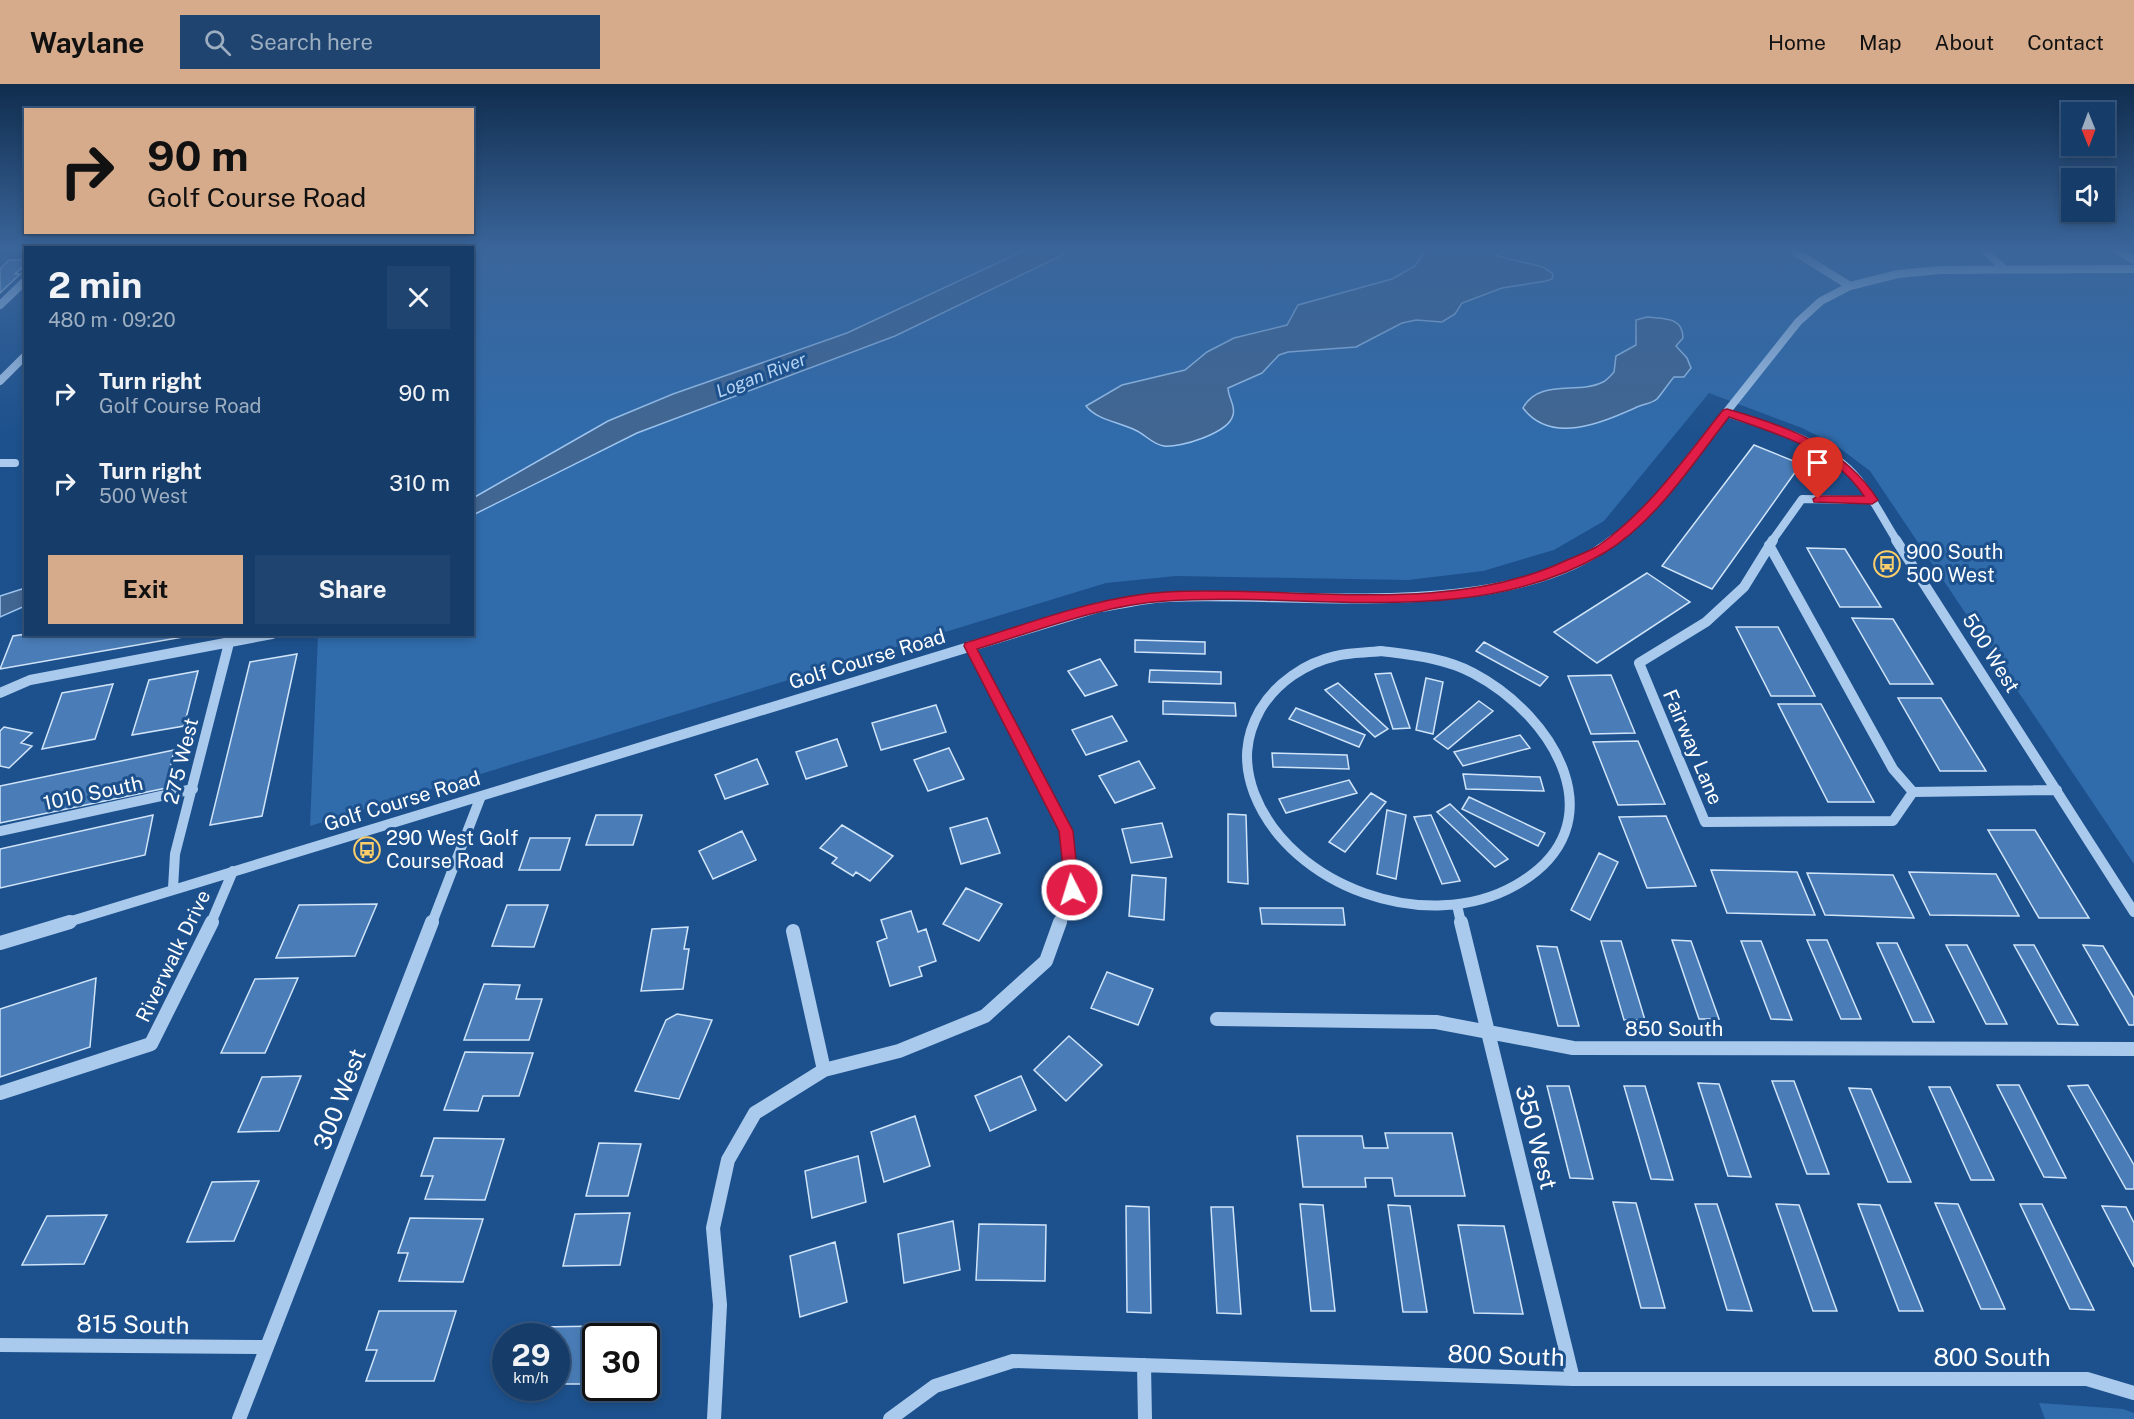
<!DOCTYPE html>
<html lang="en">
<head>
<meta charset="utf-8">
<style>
  body { margin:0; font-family:"Public Sans",sans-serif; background:#1f4470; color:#f1f3f6; height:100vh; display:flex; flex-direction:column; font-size:22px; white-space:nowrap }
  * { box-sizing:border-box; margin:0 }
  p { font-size:20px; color:#9eaec1 }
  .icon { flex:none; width:33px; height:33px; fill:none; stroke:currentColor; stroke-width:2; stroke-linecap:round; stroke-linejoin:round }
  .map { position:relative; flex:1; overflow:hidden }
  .sheet { position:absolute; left:24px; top:162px; width:450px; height:390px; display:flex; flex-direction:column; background:#163d6a; border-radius:0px; box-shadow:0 3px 9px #0003,0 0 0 2px #35567e }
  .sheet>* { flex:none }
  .guide { position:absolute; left:24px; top:24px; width:450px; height:126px; border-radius:0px; box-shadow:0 3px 9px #0003,0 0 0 2px #35567e; background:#d6ab8b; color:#111; overflow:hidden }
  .needle { width:39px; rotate:179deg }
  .controls { position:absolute; left:2061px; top:18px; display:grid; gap:12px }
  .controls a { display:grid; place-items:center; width:54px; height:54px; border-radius:0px; background:#163d6a; box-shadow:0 3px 9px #0003,0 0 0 2px #35567e; font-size:30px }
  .speed { position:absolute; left:492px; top:1239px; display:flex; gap:12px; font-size:30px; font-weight:700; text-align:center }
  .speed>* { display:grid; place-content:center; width:78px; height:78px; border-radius:50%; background:#163d6a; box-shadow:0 3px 9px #0003,0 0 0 2px #35567e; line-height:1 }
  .speed small { font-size:15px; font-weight:400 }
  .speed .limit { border:3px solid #111; border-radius:9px; background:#fff; color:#111 }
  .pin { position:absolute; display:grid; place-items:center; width:51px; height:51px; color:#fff; margin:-62px -26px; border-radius:50% 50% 50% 0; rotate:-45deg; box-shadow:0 0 6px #0007 }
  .pin .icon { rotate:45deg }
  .me { position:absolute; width:66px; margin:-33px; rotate:355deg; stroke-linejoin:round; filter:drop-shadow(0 0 4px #0008) }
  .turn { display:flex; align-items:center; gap:21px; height:126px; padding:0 24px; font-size:27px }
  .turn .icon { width:78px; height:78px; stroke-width:2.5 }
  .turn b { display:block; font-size:42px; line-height:51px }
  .round { display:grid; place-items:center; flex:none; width:63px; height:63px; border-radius:0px; background:#1f4470 }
  .head { display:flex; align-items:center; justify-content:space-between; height:102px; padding:0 24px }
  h1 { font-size:36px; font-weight:700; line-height:45px }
  .cta { display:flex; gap:12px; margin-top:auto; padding:12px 24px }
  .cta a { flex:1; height:69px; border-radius:0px; background:#d6ab8b; color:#111; font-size:24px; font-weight:700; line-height:69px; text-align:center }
  .cta a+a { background:#1f4470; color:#f1f3f6 }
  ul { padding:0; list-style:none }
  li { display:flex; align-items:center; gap:18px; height:90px; padding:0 24px }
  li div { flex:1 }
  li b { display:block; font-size:22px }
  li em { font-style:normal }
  header { display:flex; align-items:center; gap:36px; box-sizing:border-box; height:84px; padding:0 30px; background:#d6ab8b; color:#111 }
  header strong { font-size:28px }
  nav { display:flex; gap:33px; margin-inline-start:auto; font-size:21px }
  .search { width:420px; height:54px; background:#1f4470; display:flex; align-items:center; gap:15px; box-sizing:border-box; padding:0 21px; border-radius:0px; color:#9eaec1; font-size:22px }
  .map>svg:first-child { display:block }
</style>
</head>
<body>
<header>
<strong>Waylane</strong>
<div class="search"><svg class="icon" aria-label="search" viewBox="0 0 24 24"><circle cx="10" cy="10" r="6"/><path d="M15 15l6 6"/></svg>Search here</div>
<nav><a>Home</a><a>Map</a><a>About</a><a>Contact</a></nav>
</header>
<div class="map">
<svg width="2134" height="1335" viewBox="0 0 2134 1335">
  <rect width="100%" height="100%" fill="#1d518d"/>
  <!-- green -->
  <path fill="#306bab" d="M 441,163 L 2134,163 L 2134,780 L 1870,387 L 1837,362 L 1802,344 L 1709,309 L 1604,437 L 1554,466 L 1483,487 L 1408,496 L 1176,492 L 1106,499 L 310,742 L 318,551 L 472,550 L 472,164 Z
    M 2039,1319 L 2123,1325 L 2134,1329 L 2134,1335 L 2045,1335 Z"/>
  <!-- water -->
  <path fill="#416691" stroke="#9ec5ef" stroke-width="1.5" d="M 1032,163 L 1079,163 L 895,252 L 637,349 L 473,431 L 473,414 L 608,337 L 673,310 L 847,249 Z
    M 1428,163 L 1499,163 L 1502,168 L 1497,172 L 1543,183 L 1553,190 L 1552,195 L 1546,197 L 1502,204 L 1462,219 L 1455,230 L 1442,238 L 1416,236 L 1402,239 L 1356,263 L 1288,268 L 1279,271 L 1262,289 L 1228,304 C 1228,314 1236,321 1233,331 C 1229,349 1180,364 1164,362 C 1153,361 1145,350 1135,346 C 1119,338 1097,336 1086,322 L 1122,301 L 1185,286 L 1207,268 L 1234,254 L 1287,241 L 1298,221 L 1392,195 L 1415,182 Z
    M 1647,233 C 1662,235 1683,232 1683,254 L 1676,262 L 1687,274 L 1691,284 L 1684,293 L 1674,293 C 1668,300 1663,308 1657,315 C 1651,320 1642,320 1635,324 C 1601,339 1551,361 1523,324 C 1539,294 1578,311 1603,298 C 1607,296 1611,291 1614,288 L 1616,272 L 1636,261 L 1636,236 Z
    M 25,504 L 25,522 L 0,533 L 0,512 Z"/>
  <!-- building -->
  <path fill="#4a7db7" stroke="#d0e4f9" stroke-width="1.5" d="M 9,176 L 26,176 L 26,180 L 15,190 L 20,190 L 0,209 L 0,185 Z
    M 1754,361 L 1801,380 L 1712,505 L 1662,482 Z
    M 1807,464 L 1845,465 L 1881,523 L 1840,523 Z
    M 1647,489 L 1690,518 L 1597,579 L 1554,548 Z
    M 1852,534 L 1893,535 L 1933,600 L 1890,600 Z
    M 1736,543 L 1778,543 L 1815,612 L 1771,612 Z
    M 26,550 L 200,550 L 0,585 L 13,552 Z
    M 1135,556 L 1205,558 L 1205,570 L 1135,568 Z
    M 1484,558 L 1548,593 L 1540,602 L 1476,567 Z
    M 297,570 L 262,732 L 210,741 L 250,578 Z
    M 1100,575 L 1117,601 L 1085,612 L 1068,587 Z
    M 1150,586 L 1221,588 L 1221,600 L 1149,598 Z
    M 198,587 L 184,642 L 132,651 L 149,596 Z
    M 1391,589 L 1410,644 L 1393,645 L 1375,590 Z
    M 1611,591 L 1635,649 L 1591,650 L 1568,592 Z
    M 1426,594 L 1443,598 L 1433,650 L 1416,646 Z
    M 1338,599 L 1388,645 L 1375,653 L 1325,606 Z
    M 113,600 L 95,655 L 42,665 L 62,609 Z
    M 1898,614 L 1941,614 L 1986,687 L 1940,687 Z
    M 1163,617 L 1235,619 L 1236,632 L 1163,630 Z
    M 1479,617 L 1493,627 L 1448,665 L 1434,655 Z
    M 1778,620 L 1821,620 L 1874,718 L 1828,718 Z
    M 936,621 L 946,648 L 881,666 L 872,639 Z
    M 1296,624 L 1365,651 L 1359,663 L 1289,635 Z
    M 1112,632 L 1127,657 L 1086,671 L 1072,646 Z
    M 4,643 L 32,649 L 21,659 L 32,662 L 9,684 L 0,682 L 0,647 Z
    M 1520,651 L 1530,664 L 1463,682 L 1454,668 Z
    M 837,655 L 847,682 L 806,695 L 796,668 Z
    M 1638,657 L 1665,720 L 1618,721 L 1593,658 Z
    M 949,664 L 964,695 L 928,707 L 914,676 Z
    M 174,666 L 166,704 L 0,739 L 0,702 Z
    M 1272,669 L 1347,671 L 1349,685 L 1273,683 Z
    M 757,675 L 768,700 L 725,715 L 715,691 Z
    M 1139,677 L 1155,704 L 1115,719 L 1099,692 Z
    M 1463,690 L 1540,693 L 1544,707 L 1466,705 Z
    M 1349,696 L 1357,709 L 1286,729 L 1279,715 Z
    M 1371,709 L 1386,718 L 1345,768 L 1329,758 Z
    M 1469,713 L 1545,749 L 1538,762 L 1462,725 Z
    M 1450,720 L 1508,775 L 1495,783 L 1437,728 Z
    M 1387,726 L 1406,731 L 1396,795 L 1377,790 Z
    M 1228,730 L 1246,731 L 1248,800 L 1228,798 Z
    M 153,731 L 145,771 L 0,804 L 0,765 Z
    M 596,731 L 642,731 L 633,761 L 586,761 Z
    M 1431,731 L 1460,797 L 1442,800 L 1414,733 Z
    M 1666,732 L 1696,802 L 1647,804 L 1619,733 Z
    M 987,734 L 1000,769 L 961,780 L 950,744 Z
    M 1162,739 L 1172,773 L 1131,779 L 1122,745 Z
    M 842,741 L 893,772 L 870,797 L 856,788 L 853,792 L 832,779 L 837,774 L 820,764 Z
    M 1988,746 L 2035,746 L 2089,834 L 2039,834 Z
    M 742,747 L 756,776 L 713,795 L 699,767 Z
    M 530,754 L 570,754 L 560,786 L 519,786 Z
    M 1599,769 L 1618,778 L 1590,836 L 1571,826 Z
    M 1711,786 L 1797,788 L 1815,831 L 1727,829 Z
    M 1909,788 L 1996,790 L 2019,832 L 1930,831 Z
    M 1807,789 L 1893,791 L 1914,834 L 1825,831 Z
    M 1132,791 L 1166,794 L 1164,836 L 1129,832 Z
    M 966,804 L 1002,820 L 979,857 L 943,840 Z
    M 377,820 L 355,872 L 276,874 L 299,821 Z
    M 507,821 L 548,821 L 534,863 L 492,862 Z
    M 1260,824 L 1343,824 L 1345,841 L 1262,840 Z
    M 911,827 L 918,848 L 926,845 L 936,877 L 919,883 L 922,892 L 890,902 L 877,858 L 887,854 L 881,836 Z
    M 688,843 L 684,865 L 689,865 L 683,905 L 641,907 L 652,845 Z
    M 1672,856 L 1691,857 L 1719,935 L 1699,935 Z
    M 1807,856 L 1827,856 L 1861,935 L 1841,935 Z
    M 1601,857 L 1621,857 L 1645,936 L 1624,936 Z
    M 1741,857 L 1761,857 L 1792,936 L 1771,935 Z
    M 1877,859 L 1897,859 L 1934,938 L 1913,938 Z
    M 1946,861 L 1967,861 L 2007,940 L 1986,940 Z
    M 2014,861 L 2034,861 L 2078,941 L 2058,940 Z
    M 2083,861 L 2103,862 L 2134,914 L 2134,941 L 2129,941 Z
    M 1537,862 L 1557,863 L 1579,942 L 1558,942 Z
    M 1107,888 L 1153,905 L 1138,941 L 1091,924 Z
    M 96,894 L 90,963 L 0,993 L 0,925 Z
    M 298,894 L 265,969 L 221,969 L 255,895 Z
    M 484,900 L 520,901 L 516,915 L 542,915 L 529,956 L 464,956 Z
    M 677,930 L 712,936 L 679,1015 L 635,1007 L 666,936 Z
    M 1069,952 L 1102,981 L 1066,1017 L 1034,986 Z
    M 465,968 L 533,969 L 519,1012 L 483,1012 L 478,1027 L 444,1026 Z
    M 301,992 L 279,1047 L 238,1048 L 262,993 Z
    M 1021,992 L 1036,1026 L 990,1047 L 975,1012 Z
    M 1772,997 L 1794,997 L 1829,1090 L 1807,1090 Z
    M 1698,999 L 1719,1000 L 1751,1093 L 1728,1092 Z
    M 1997,1001 L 2019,1001 L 2066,1094 L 2044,1093 Z
    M 2088,1001 L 2134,1081 L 2134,1105 L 2126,1105 L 2068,1002 Z
    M 1547,1002 L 1569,1002 L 1593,1095 L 1570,1094 Z
    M 1624,1002 L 1645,1002 L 1673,1096 L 1651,1095 Z
    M 1929,1003 L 1950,1003 L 1994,1096 L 1971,1096 Z
    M 1849,1004 L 1871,1005 L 1911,1098 L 1888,1098 Z
    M 915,1032 L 930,1082 L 884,1098 L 871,1048 Z
    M 1385,1049 L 1452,1049 L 1465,1112 L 1395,1112 L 1392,1094 L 1365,1094 L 1366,1103 L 1303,1103 L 1297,1052 L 1362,1052 L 1364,1064 L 1388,1064 Z
    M 434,1054 L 504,1055 L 485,1116 L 425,1115 L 433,1092 L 421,1092 Z
    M 599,1059 L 641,1060 L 628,1112 L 586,1112 Z
    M 858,1072 L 866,1118 L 812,1134 L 805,1087 Z
    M 259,1097 L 234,1157 L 187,1158 L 212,1098 Z
    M 1613,1118 L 1636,1119 L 1665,1224 L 1641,1224 Z
    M 1935,1119 L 1958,1120 L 2005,1225 L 1981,1225 Z
    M 1300,1120 L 1323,1121 L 1335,1227 L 1311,1227 Z
    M 1695,1120 L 1717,1120 L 1752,1227 L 1727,1226 Z
    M 1776,1120 L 1799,1121 L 1837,1227 L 1813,1227 Z
    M 1858,1120 L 1880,1121 L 1923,1227 L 1899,1227 Z
    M 2020,1120 L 2042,1120 L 2094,1226 L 2070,1225 Z
    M 1388,1121 L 1410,1122 L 1427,1228 L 1403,1228 Z
    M 1126,1122 L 1149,1123 L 1151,1229 L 1127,1228 Z
    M 2102,1122 L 2126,1123 L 2134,1139 L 2134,1183 Z
    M 1211,1123 L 1233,1123 L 1241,1230 L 1217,1229 Z
    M 630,1129 L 620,1181 L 563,1182 L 575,1130 Z
    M 107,1131 L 84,1180 L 22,1181 L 47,1132 Z
    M 410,1134 L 483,1135 L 463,1198 L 399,1197 L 408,1169 L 398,1169 Z
    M 953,1137 L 960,1186 L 904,1199 L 898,1150 Z
    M 979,1140 L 1046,1141 L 1045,1197 L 976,1196 Z
    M 1458,1141 L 1504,1142 L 1523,1230 L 1474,1229 Z
    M 835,1158 L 847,1218 L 800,1233 L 790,1172 Z
    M 379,1227 L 456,1227 L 434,1297 L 366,1297 L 377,1266 L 366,1266 Z
    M 600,1242 L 588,1300 L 556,1300 L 556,1252 L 539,1252 L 541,1243 Z"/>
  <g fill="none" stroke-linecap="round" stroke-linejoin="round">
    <!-- minor-far2 -->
    <path stroke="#aacaed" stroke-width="8" d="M 1793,163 L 1797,169 L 1850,202
      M 1982,163 L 2004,185
      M 2113,163 L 2134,176
      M 0,221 L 26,196
      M 0,297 L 26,271
      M 1727,329 C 1772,344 1826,356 1858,395 C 1873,414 1884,437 1897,457
      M 0,379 L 15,379
      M 1611,457 L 1647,428 L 1798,238 L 1821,217 L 1850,202 L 1898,190 L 1941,186 L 2134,185
      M 1772,457 L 1802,415 L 1872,416"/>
    <!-- minor-far1 -->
    <path stroke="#aacaed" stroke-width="10" d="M 1773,456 L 1744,503 L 1706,538 L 1639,579 L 1705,738 L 1893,737 L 1913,708 L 2057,706
      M 1896,456 L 2134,828
      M 1769,461 L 1893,685 L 1913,708
      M 970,562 L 1066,747 L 1072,806 L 1060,839
      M 1381,567 C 1412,571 1445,574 1473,589 C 1555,632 1620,742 1516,801 C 1427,852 1290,803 1254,709 C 1243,679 1245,653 1260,626 C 1276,599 1305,579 1336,572 C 1350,568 1366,569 1381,567 Z
      M 0,609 L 30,596 L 272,550
      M 0,747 L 193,705
      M 173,804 L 175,770 L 229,559
      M 1457,821 L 1461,839
      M 65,839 L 1100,523 C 1122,520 1145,514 1168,513 C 1295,507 1509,540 1613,456
      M 211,839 L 233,787
      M 432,839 L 481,712"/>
    <!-- minor -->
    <path stroke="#aacaed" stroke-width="14" d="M 1461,838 L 1573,1295
      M 793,847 L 824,986
      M 0,859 L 70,838
      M 1217,935 L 1436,938 L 1573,964 L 2134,965
      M 0,1009 L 151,960 L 212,838
      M 0,1261 L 266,1263
      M 1144,1281 L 1145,1335
      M 239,1335 L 432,838
      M 714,1335 L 720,1221 L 713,1144 L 728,1076 L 755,1029 L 824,986 L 899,967 L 985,932 L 1046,877 L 1060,838
      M 890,1335 L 935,1302 L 1013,1277 L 1573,1295 L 2087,1295 L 2134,1309"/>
    <!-- highway -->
    <path fill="#fff" fill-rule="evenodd" d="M 129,163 L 141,163 L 128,164 Z"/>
  </g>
  <!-- sky -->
  <linearGradient id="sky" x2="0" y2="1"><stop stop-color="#102d4e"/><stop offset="0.47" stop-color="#3a659a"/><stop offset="1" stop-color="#3a659a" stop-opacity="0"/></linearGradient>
  <rect width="2134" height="350" fill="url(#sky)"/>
  <!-- route -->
  <path fill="#e11d48" stroke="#92132f" stroke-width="1.5" d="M 1727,325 C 1787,342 1843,362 1878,416 L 1872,420 L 1814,418 L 1813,415 L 1818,412 L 1864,412 C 1833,365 1780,351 1729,333 C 1692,380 1656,438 1604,469 C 1472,547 1311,507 1166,517 C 1102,521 1039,546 977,565 L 1073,747 L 1079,806 L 1072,812 L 1066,810 L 1059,747 L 964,562 L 965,559 C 1031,539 1098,512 1167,508 C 1296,501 1445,533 1565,477 C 1576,472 1588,468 1598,462 C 1649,426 1684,375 1723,326 Z"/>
  <!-- icons -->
  <defs>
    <g id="bus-ring" transform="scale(1.35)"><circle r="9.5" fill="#1d518d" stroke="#fcce69" stroke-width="1.5"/><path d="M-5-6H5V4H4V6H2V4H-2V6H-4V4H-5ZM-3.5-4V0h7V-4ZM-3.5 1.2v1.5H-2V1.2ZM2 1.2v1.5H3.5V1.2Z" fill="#fcce69"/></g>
  </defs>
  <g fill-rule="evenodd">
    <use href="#bus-ring" x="1887" y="480"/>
    <use href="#bus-ring" x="367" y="766"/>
  </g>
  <g text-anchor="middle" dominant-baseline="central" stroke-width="6" stroke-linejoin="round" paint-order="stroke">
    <!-- far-water labels -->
    <g font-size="18" font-style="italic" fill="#b6d4f4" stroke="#1d518d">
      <text transform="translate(761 291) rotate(-21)">Logan River</text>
    </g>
    <!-- poi labels -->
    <g font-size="20" fill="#fff" stroke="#1d518d" text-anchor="start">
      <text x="1906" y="468">900 South<tspan x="1906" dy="23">500 West</tspan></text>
      <text x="386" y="754">290 West Golf<tspan x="386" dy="23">Course Road</tspan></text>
    </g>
    <!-- street labels -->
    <g font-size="20" fill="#fff" stroke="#1d518d">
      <text transform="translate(1991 569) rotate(58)">500 West</text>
      <text transform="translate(867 575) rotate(-17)">Golf Course Road</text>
      <text transform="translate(1693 663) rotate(67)">Fairway Lane</text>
      <text transform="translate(181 677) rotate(-76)">275 West</text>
      <text transform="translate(93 709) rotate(-12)">1010 South</text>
      <text transform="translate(402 717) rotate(-17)">Golf Course Road</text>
      <text transform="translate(173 872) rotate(-64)">Riverwalk Drive</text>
      <text x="1674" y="945">850 South</text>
    </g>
    <!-- near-street labels -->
    <g font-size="24" fill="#fff" stroke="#1d518d">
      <text transform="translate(339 1015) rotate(-69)">300 West</text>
      <text transform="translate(1537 1053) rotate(76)">350 West</text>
      <text transform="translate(133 1240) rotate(1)">815 South</text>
      <text transform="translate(1506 1271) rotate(2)">800 South</text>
      <text x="1992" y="1273">800 South</text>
    </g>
  </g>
</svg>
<div class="controls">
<a><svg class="needle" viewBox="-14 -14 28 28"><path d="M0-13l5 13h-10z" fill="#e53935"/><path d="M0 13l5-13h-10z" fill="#9eaec1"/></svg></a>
<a><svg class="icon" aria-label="sound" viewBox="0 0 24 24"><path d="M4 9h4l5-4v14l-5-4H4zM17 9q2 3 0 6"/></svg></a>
</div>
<div class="speed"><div>29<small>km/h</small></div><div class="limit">30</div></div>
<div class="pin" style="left:1818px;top:415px;background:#d93025"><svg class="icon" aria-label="arrive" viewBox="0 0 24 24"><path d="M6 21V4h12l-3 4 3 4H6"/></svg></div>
<svg class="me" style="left:1072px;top:806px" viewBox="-20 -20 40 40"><circle r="17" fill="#e11d48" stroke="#fff" stroke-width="3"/><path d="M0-11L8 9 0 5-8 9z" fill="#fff"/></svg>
<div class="guide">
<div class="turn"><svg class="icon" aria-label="right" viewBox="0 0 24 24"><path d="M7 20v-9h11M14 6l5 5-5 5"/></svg><div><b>90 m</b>Golf Course Road</div></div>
</div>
<section class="sheet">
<div class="head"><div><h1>2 min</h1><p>480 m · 09:20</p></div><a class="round"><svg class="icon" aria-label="close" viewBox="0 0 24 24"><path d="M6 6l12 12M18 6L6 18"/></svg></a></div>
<ul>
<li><svg class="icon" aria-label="right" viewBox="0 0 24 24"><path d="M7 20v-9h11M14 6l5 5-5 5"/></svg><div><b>Turn right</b><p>Golf Course Road</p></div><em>90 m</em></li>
<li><svg class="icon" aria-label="right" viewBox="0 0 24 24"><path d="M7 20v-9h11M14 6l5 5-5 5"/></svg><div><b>Turn right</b><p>500 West</p></div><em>310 m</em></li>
</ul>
<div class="cta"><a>Exit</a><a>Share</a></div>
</section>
</div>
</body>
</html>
